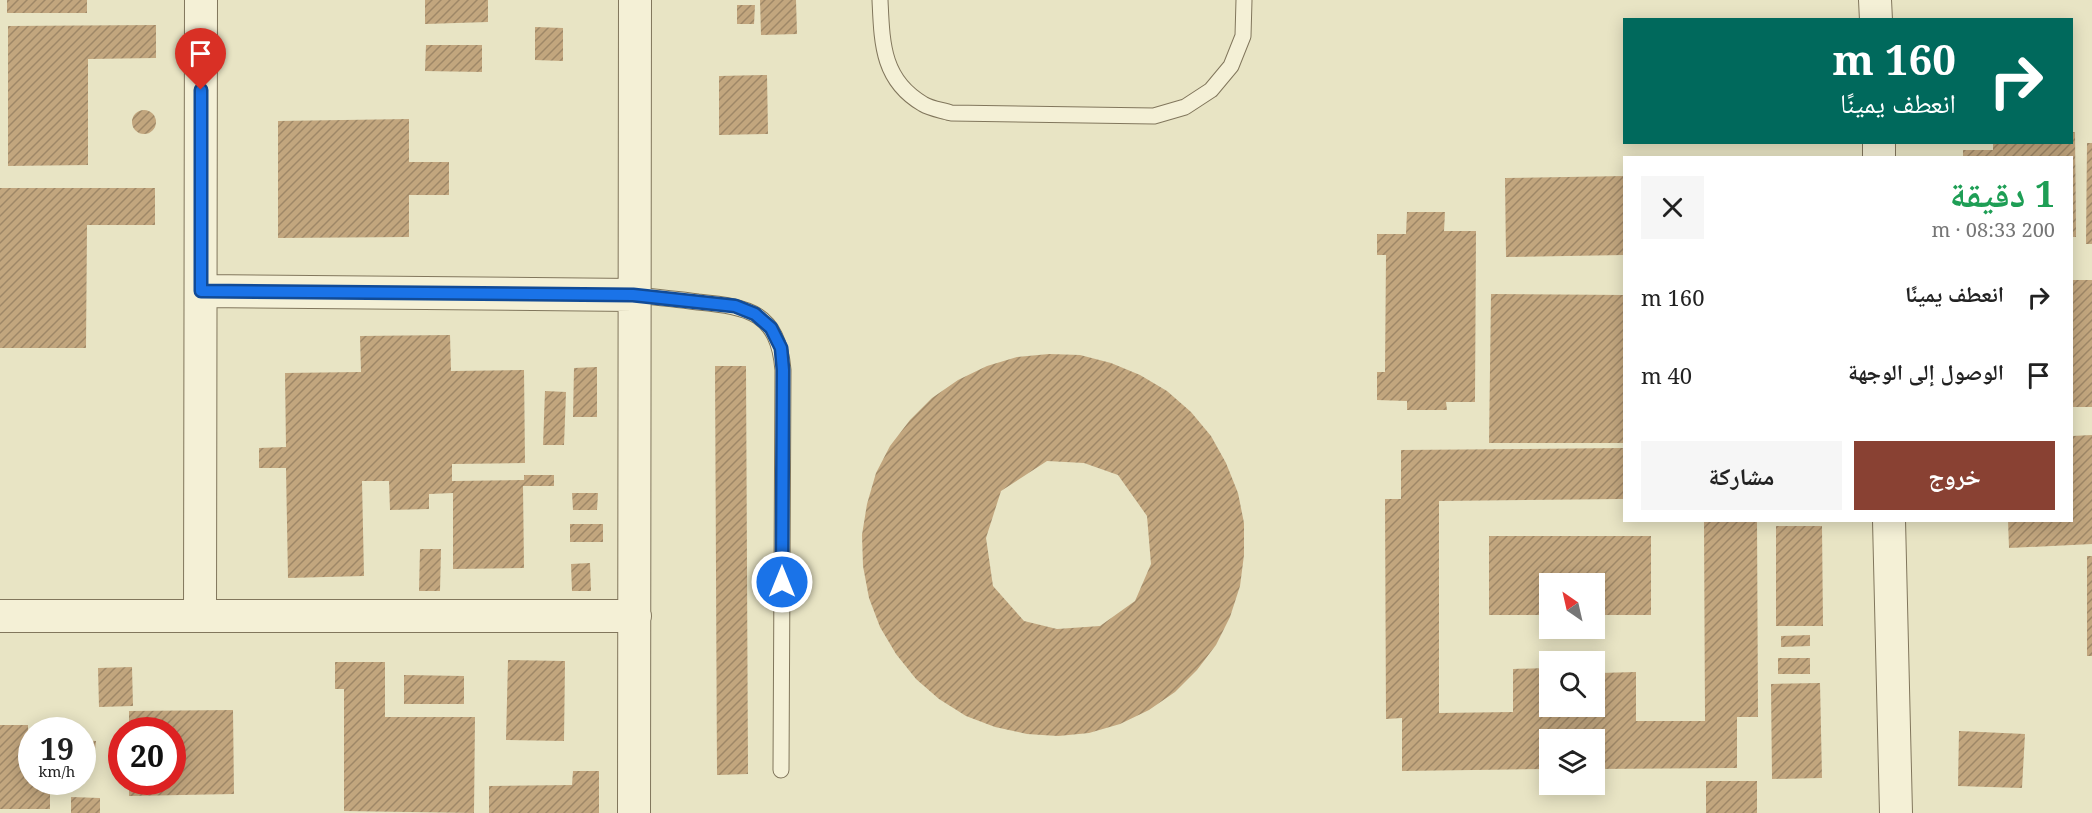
<!DOCTYPE html>
<html lang="ar">
<head>
<meta charset="utf-8">
<style>
  body { margin:0; font-family:"Noto Serif","Noto Naskh Arabic",serif; background:#f6f6f6; color:#222; direction:rtl; height:100vh; display:flex; flex-direction:column; font-size:22px; white-space:nowrap }
  * { box-sizing:border-box; margin:0 }
  p { font-size:20px; color:#767676 }
  .icon { flex:none; width:33px; height:33px; fill:none; stroke:currentColor; stroke-width:2; stroke-linecap:round; stroke-linejoin:round }
  .map { position:relative; flex:1; overflow:hidden; direction:ltr }
  .side { position:absolute; left:1623px; top:156px; width:450px; height:366px; display:flex; flex-direction:column; background:#fff; border-radius:0px; box-shadow:0 3px 15px #0003; direction:rtl }
  .side>* { flex:none }
  .banner { position:absolute; left:1623px; top:18px; width:450px; height:126px; border-radius:0px; box-shadow:0 3px 15px #0003; direction:rtl; background:#00695c; color:#fff; overflow:hidden }
  .needle { width:39px; rotate:326deg }
  .buttons { position:absolute; left:1539px; top:573px; display:grid; gap:12px }
  .buttons a { display:grid; place-items:center; width:66px; height:66px; border-radius:0px; background:#fff; box-shadow:0 3px 15px #0003; font-size:30px }
  .speed { position:absolute; left:18px; top:717px; display:flex; gap:12px; font-size:30px; font-weight:700; text-align:center }
  .speed>* { display:grid; place-content:center; width:78px; height:78px; border-radius:50%; background:#fff; box-shadow:0 3px 15px #0003; line-height:1 }
  .speed small { font-size:15px; font-weight:400 }
  .speed .limit { border:9px solid #d22; background:#fff; color:#111 }
  .pin { position:absolute; display:grid; place-items:center; width:51px; height:51px; color:#fff; margin:-62px -26px; border-radius:50% 50% 50% 0; rotate:-45deg; box-shadow:0 0 6px #0007 }
  .pin .icon { rotate:45deg }
  .me { position:absolute; width:66px; margin:-33px; rotate:0deg; stroke-linejoin:round; filter:drop-shadow(0 0 4px #0008) }
  .turn { display:flex; align-items:center; gap:21px; height:126px; padding:0 18px; font-size:27px }
  .turn .icon { width:78px; height:78px; stroke-width:2.5 }
  .turn b { display:block; font-size:42px; line-height:51px }
  .round { display:grid; place-items:center; flex:none; width:63px; height:63px; border-radius:0px; background:#f6f6f6 }
  .summary { display:flex; align-items:center; justify-content:space-between; height:102px; padding:0 18px }
  h1 { font-size:36px; font-weight:700; line-height:45px; color:#1e9e55 }
  .button { display:flex; gap:12px; margin-top:auto; padding:12px 18px }
  .button a { flex:1; height:69px; border-radius:0px; background:#894133; color:#fff; font-size:24px; font-weight:700; line-height:69px; text-align:center }
  .button a+a { background:#f6f6f6; color:#222 }
  ul { padding:0; list-style:none }
  li { display:flex; align-items:center; gap:18px; height:78px; padding:0 18px }
  li div { flex:1 }
  li b { display:block; font-size:22px }
  li em { font-style:normal }
  .map>svg:first-child { display:block }
</style>
</head>
<body>
<div class="map">
<svg width="2092" height="813" viewBox="0 0 2092 813">
  <defs>
    <pattern id="building-hatch" width="6" height="6" patternUnits="userSpaceOnUse" patternTransform="scale(1.5)"><rect width="6" height="6" fill="#c2a67e"/><path d="M-1 1l2-2M0 6l6-6M5 7l2-2" fill="none" stroke="#9e8767"/></pattern>
  </defs>
  <rect width="100%" height="100%" fill="#e8e4c4"/>
  <!-- building -->
  <path fill="url(#building-hatch)" fill-rule="evenodd" d="M 7,0 L 87,0 L 87,13 L 7,13 Z
    M 425,0 L 488,0 L 488,22 L 425,24 Z
    M 760,0 L 796,0 L 797,34 L 761,35 Z
    M 737,5 L 755,5 L 754,24 L 737,24 Z
    M 156,25 L 156,58 L 88,59 L 88,165 L 8,166 L 8,26 Z
    M 535,27 L 563,28 L 563,61 L 535,60 Z
    M 426,45 L 482,45 L 482,72 L 425,71 Z
    M 767,75 L 768,134 L 719,135 L 719,76 Z
    M132 122a12 12 0 1 1 24 0a12 12 0 1 1-24 0Z
    M 409,119 L 409,162 L 449,162 L 449,195 L 409,195 L 409,237 L 278,238 L 278,121 Z
    M 2072,132 L 2075,132 L 2076,237 L 2072,237 L 2072,158 L 1963,158 L 1963,150 L 1993,150 L 1993,142 L 2072,142 Z
    M 2087,143 L 2092,143 L 2092,244 L 2086,244 Z
    M 1624,176 L 1624,255 L 1506,257 L 1505,178 Z
    M 0,188 L 155,188 L 155,225 L 87,225 L 86,348 L 0,348 Z
    M 1407,212 L 1445,212 L 1444,231 L 1476,231 L 1475,402 L 1446,402 L 1447,410 L 1407,410 L 1407,401 L 1377,400 L 1377,372 L 1385,372 L 1386,255 L 1377,255 L 1377,234 L 1406,234 Z
    M 2072,280 L 2092,280 L 2092,407 L 2072,407 Z
    M 1491,294 L 1624,295 L 1624,443 L 1489,443 Z
    M 450,335 L 451,371 L 524,370 L 525,463 L 452,464 L 452,481 L 524,480 L 524,475 L 554,475 L 554,486 L 523,486 L 524,568 L 453,569 L 453,493 L 429,494 L 429,509 L 390,510 L 389,481 L 362,481 L 364,576 L 288,578 L 286,468 L 259,468 L 259,448 L 286,447 L 285,373 L 361,372 L 360,336 Z
    M 1049,354 L 1080,355 L 1111,363 L 1140,375 L 1167,391 L 1191,412 L 1211,436 L 1226,463 L 1238,493 L 1244,523 L 1244,555 L 1240,586 L 1230,617 L 1216,645 L 1197,670 L 1175,692 L 1149,710 L 1120,724 L 1089,733 L 1058,736 L 1027,734 L 995,727 L 966,716 L 939,699 L 916,679 L 896,654 L 880,627 L 869,598 L 863,566 L 862,535 L 867,504 L 876,473 L 890,446 L 910,420 L 932,398 L 958,380 L 987,366 L 1017,357 ZM 1047,461 L 1084,463 L 1118,475 L 1147,516 L 1151,564 L 1135,601 L 1100,626 L 1057,629 L 1024,621 L 993,586 L 986,538 L 1001,491 Z
    M 715,366 L 746,366 L 748,774 L 717,775 Z
    M 597,367 L 597,417 L 573,417 L 574,368 Z
    M 545,391 L 566,392 L 564,445 L 543,445 Z
    M 2092,435 L 2092,544 L 2009,548 L 2008,520 L 2072,520 L 2072,436 Z
    M 1624,448 L 1624,499 L 1439,501 L 1439,713 L 1513,712 L 1513,669 L 1547,668 L 1547,654 L 1599,654 L 1599,673 L 1636,672 L 1636,721 L 1705,721 L 1704,520 L 1757,520 L 1758,717 L 1737,717 L 1737,768 L 1594,769 L 1594,740 L 1550,740 L 1550,769 L 1402,771 L 1402,718 L 1386,719 L 1385,499 L 1401,499 L 1401,450 ZM 1550,662 L 1594,662 L 1594,706 L 1550,706 Z
    M 572,493 L 598,493 L 597,510 L 573,510 Z
    M 570,524 L 603,524 L 603,542 L 570,542 Z
    M 1776,526 L 1822,526 L 1823,626 L 1776,626 Z
    M 1489,536 L 1651,536 L 1651,615 L 1594,615 L 1594,584 L 1550,584 L 1550,615 L 1489,615 Z
    M 420,549 L 441,549 L 440,591 L 419,591 Z
    M 2087,556 L 2092,556 L 2092,656 L 2087,656 Z
    M 590,563 L 591,591 L 572,591 L 571,564 Z
    M 1810,635 L 1810,646 L 1781,647 L 1781,636 Z
    M 1778,658 L 1810,658 L 1810,674 L 1778,674 Z
    M 508,660 L 565,661 L 564,741 L 506,740 Z
    M 335,662 L 385,662 L 385,717 L 475,717 L 474,813 L 344,811 L 344,689 L 335,689 Z
    M 132,667 L 133,706 L 99,707 L 98,668 Z
    M 404,675 L 464,676 L 464,704 L 404,704 Z
    M 1820,683 L 1822,778 L 1772,779 L 1771,684 Z
    M 233,710 L 234,794 L 129,796 L 129,782 L 172,782 L 172,730 L 129,730 L 129,711 Z
    M 0,725 L 28,725 L 28,761 L 32,761 L 32,782 L 50,782 L 50,809 L 0,809 Z
    M 1959,731 L 2025,734 L 2022,788 L 1958,786 Z
    M 83,740 L 96,741 L 94,760 L 82,759 Z
    M 573,771 L 599,771 L 599,813 L 489,813 L 489,786 L 572,785 Z
    M 1706,781 L 1757,781 L 1757,813 L 1706,813 Z
    M 71,797 L 100,798 L 100,813 L 71,813 Z"/>
  <g fill="none" stroke-linecap="round" stroke-linejoin="round">
    <!-- service casing -->
    <g stroke="#81765c" stroke-width="17">
      <path id="service" d="M 880,0 C 882,43 882,80 923,104 C 931,109 942,110 951,113 L 1154,116 L 1185,107 L 1211,90 L 1231,66 L 1243,36 L 1244,0
        M 633,295 C 655,297 676,299 698,302 C 749,307 778,312 783,370 L 781,770"/>
    </g>
    <!-- minor casing -->
    <g stroke="#81765c" stroke-width="34">
      <path id="minor" d="M 1875,0 L 1876,20
        M 1879,142 L 1879,158
        M 201,291 L 633,295
        M 1889,520 L 1896,813
        M 0,616 L 635,616
        M 200,616 L 201,0
        M 634,813 L 635,0"/>
    </g>
    <!-- service -->
    <use href="#service" stroke="#f4f0d6" stroke-width="15"/>
    <!-- minor -->
    <use href="#minor" stroke="#f4f0d6" stroke-width="32"/>
  </g>
  <g fill="none" stroke-linecap="round" stroke-linejoin="round">
    <!-- route casing -->
    <g stroke="#114b97" stroke-width="15">
      <path id="route" d="M 201,90 L 201,291 L 633,295 L 735,306 L 755,314 L 771,328 L 781,348 L 783,370 L 782,582"/>
    </g>
    <!-- route -->
    <use href="#route" stroke="#1a73e8" stroke-width="10"/>
  </g>
</svg>
<div class="buttons">
<a><svg class="needle" viewBox="-14 -14 28 28"><path d="M0-13l5 13h-10z" fill="#e53935"/><path d="M0 13l5-13h-10z" fill="#767676"/></svg></a>
<a><svg class="icon" aria-label="search" viewBox="0 0 24 24"><circle cx="10" cy="10" r="6"/><path d="M15 15l6 6"/></svg></a>
<a><svg class="icon" aria-label="layers" viewBox="0 0 24 24"><path d="M12 4l9 5-9 5-9-5zM3 14l9 5 9-5"/></svg></a>
</div>
<div class="speed"><div>19<small>km/h</small></div><div class="limit">20</div></div>
<div class="pin" style="left:201px;top:90px;background:#d93025"><svg class="icon" aria-label="arrive" viewBox="0 0 24 24"><path d="M6 21V4h12l-3 4 3 4H6"/></svg></div>
<svg class="me" style="left:782px;top:582px" viewBox="-20 -20 40 40"><circle r="17" fill="#1a73e8" stroke="#fff" stroke-width="3"/><path d="M0-11L8 9 0 5-8 9z" fill="#fff"/></svg>
<div class="banner">
<div class="turn"><svg class="icon" aria-label="right" viewBox="0 0 24 24"><path d="M7 20v-9h11M14 6l5 5-5 5"/></svg><div><b>160 m</b>انعطف يمينًا</div></div>
</div>
<section class="side">
<div class="summary"><div><h1>1 دقيقة</h1><p>200 m · 08:33</p></div><a class="round"><svg class="icon" aria-label="close" viewBox="0 0 24 24"><path d="M6 6l12 12M18 6L6 18"/></svg></a></div>
<ul>
<li><svg class="icon" aria-label="right" viewBox="0 0 24 24"><path d="M7 20v-9h11M14 6l5 5-5 5"/></svg><div><b>انعطف يمينًا</b></div><em>160 m</em></li>
<li><svg class="icon" aria-label="arrive" viewBox="0 0 24 24"><path d="M6 21V4h12l-3 4 3 4H6"/></svg><div><b>الوصول إلى الوجهة</b></div><em>40 m</em></li>
</ul>
<div class="button"><a>خروج</a><a>مشاركة</a></div>
</section>
</div>
</body>
</html>
